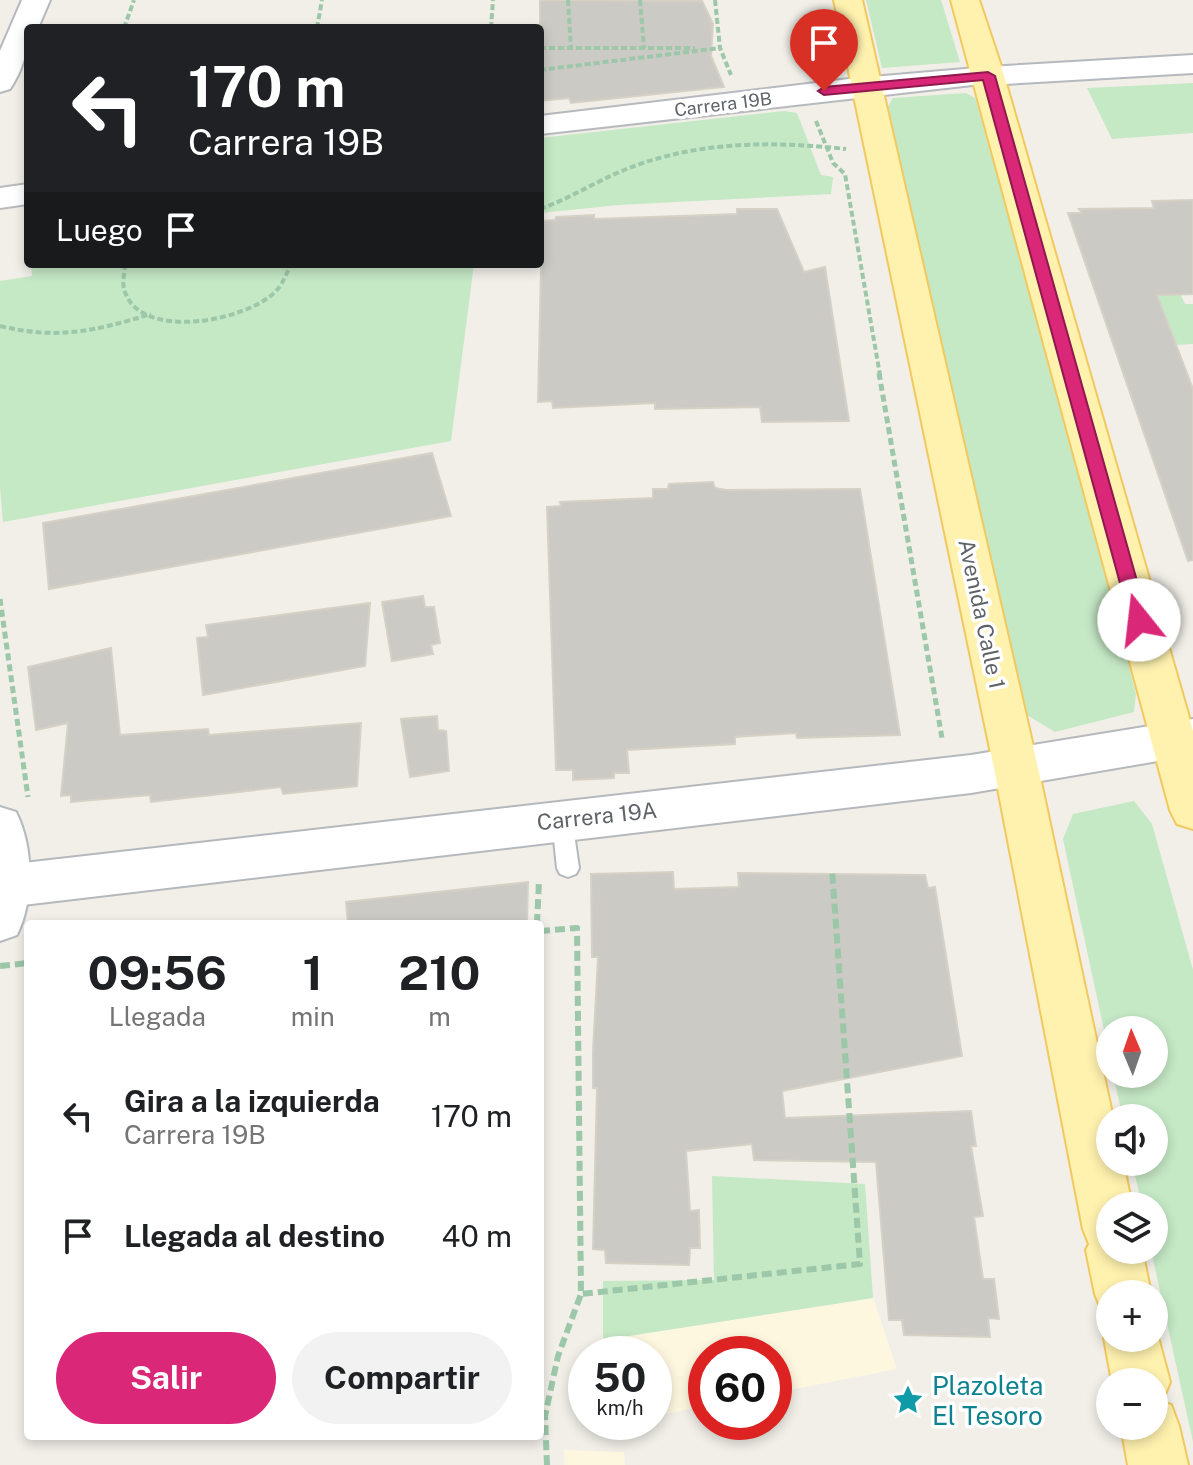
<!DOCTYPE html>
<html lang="es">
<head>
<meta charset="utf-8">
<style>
  body { margin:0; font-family:"Public Sans",sans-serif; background:#f2f2f2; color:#202124; height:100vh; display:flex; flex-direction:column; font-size:30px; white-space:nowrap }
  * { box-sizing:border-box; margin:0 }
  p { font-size:26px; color:#757577 }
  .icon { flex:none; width:44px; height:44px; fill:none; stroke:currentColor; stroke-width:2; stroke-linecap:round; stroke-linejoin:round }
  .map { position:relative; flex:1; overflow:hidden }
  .drawer { position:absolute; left:24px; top:920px; width:520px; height:520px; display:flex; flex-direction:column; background:#fff; border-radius:8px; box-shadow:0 4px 12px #0003 }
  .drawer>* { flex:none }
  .guide { position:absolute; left:24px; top:24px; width:520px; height:244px; border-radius:8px; box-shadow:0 4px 12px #0003; background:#202124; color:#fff; overflow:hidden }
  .needle { width:52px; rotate:358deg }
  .buttons { position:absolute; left:1096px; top:1016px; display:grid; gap:16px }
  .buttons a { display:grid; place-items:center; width:72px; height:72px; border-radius:50%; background:#fff; box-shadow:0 4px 12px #0003; font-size:40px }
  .speed { position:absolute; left:568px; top:1336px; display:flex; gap:16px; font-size:40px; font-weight:700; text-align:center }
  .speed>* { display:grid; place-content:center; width:104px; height:104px; border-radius:50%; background:#fff; box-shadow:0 4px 12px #0003; line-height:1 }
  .speed small { font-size:20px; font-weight:400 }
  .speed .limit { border:12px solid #d22; background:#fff; color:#111 }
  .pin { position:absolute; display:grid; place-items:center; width:68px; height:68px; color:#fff; margin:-82px -34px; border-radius:50% 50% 50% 0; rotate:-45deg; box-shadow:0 0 8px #0007 }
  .pin .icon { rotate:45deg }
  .me { position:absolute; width:88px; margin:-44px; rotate:344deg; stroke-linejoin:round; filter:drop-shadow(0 0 6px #0008) }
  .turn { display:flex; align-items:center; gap:28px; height:168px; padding:0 32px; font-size:36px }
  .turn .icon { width:104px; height:104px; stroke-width:2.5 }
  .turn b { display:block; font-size:56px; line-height:68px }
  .then { display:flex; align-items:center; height:76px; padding:0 32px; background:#0003; gap:16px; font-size:30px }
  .eta { display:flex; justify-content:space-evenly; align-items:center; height:136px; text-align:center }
  .eta b { font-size:48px; font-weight:700; line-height:56px }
  .primary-button { display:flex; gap:16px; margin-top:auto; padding:16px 32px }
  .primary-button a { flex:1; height:92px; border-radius:48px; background:#db2777; color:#fff; font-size:32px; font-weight:700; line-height:92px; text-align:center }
  .primary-button a+a { background:#f2f2f2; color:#202124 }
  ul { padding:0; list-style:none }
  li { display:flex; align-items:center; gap:24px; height:120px; padding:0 32px }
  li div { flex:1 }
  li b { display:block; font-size:30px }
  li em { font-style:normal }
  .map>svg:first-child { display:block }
</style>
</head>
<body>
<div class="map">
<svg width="1193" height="1465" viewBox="0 0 1193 1465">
  <rect width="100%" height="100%" fill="#f1efe8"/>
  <!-- commercial -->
  <path fill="#fef7e0" d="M 873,1298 L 897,1369 L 774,1393 L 774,1354 L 706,1354 L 706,1406 L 654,1416 L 654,1354 L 606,1354 L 603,1340 Z
    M 564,1450 L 624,1452 L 625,1465 L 564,1465 Z"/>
  <!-- green -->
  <path fill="#c5e8c5" d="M 866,0 L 941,0 L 960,62 L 882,68 Z
    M 1193,83 L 1193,133 L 1112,139 L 1087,88 Z
    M 966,93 L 975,98 L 1057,381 L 1136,694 L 1134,712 L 1055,732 L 1022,712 L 888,106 L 893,98 Z
    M 784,111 L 797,113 L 821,175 L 833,177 L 831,194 L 619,205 L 540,213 L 540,138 Z
    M 1125,213 L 1175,283 L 1185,304 L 1193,304 L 1193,344 L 1175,345 Z
    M 31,264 L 474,264 L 451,441 L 3,522 L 0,486 L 0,281 L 32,276 Z
    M 1134,801 L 1152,824 L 1193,970 L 1193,1442 L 1151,1250 L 1154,1250 L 1154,1206 L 1142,1206 L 1132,1162 L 1154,1162 L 1154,1118 L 1123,1118 L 1113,1074 L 1154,1074 L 1154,1030 L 1110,1030 L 1110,1058 L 1063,839 L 1073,814 Z
    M 712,1176 L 865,1184 L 873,1298 L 603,1340 L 603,1281 L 714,1280 Z"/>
  <!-- building -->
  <path fill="#cccac5" stroke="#d6d1c6" stroke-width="2" d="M 540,0 L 702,1 L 713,24 L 711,56 L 724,87 L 571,103 L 569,98 L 540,101 Z
    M 1193,200 L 1193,294 L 1157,295 L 1193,389 L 1193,560 L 1188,561 L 1068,213 L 1082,213 L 1079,209 L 1154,208 L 1152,201 Z
    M 737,209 L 777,209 L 804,272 L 825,267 L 849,421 L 762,422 L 760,407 L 655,409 L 655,403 L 553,408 L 552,401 L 538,402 L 542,221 L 555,220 L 556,217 L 594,215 L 594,219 L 737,214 Z
    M 432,453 L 451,516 L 49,589 L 43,523 Z
    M 713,482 L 715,488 L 726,490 L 860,489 L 900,735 L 797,738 L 796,733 L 735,737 L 735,744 L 627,750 L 629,773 L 614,773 L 614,778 L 573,780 L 573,770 L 556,770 L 547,507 L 561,506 L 560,502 L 653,498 L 653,489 L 668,489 L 669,484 Z
    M 423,596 L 425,607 L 434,607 L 440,643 L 431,645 L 433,654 L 392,661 L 382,602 Z
    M 370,603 L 365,666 L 203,695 L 197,638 L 208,637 L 206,625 Z
    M 111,648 L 120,735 L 208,729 L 209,735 L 361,723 L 357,786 L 283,794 L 281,787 L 151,802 L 150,795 L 71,802 L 71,795 L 61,796 L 68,723 L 36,730 L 28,667 Z
    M 437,716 L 438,730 L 446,731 L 449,771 L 410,777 L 401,719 Z
    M 673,872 L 674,889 L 739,887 L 738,873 L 925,875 L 928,888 L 935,887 L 962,1056 L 782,1091 L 785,1118 L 971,1111 L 976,1146 L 971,1146 L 983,1216 L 974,1217 L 983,1279 L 994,1279 L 999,1319 L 988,1318 L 990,1337 L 904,1335 L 902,1320 L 889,1320 L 876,1162 L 754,1160 L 752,1144 L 686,1151 L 690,1211 L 699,1210 L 700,1248 L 690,1248 L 689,1265 L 606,1263 L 605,1250 L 593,1249 L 597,1088 L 593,1088 L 593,1052 L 598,957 L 592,957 L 591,874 Z
    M 528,882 L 527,924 L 348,924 L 346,902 Z"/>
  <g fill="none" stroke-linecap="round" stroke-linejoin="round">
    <!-- service casing -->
    <g stroke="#b5b8bc" stroke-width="4">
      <path id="service" d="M 562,811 L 569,814 L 572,820 L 579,868 L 576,874 L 568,877 L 560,874 L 557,868 L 552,820 L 555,814 Z"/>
    </g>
    <!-- minor casing -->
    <g stroke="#b5b8bc" stroke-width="4">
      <path id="minor" d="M 22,0 L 50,0 L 38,28 L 28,28 C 28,50 23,70 10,89 L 0,92 L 0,51 Z"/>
    </g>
    <!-- tertiary casing -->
    <g stroke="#b5b8bc" stroke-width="4">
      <path id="tertiary" d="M 1193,55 L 1193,73 L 988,85 L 977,82 L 973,76 L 977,70 L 988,67 Z
        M 1193,719 L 1193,755 L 971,793 L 6,907 L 0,904 L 0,868 L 6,865 L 971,755 Z"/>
    </g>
    <!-- secondary casing -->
    <g stroke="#b6babf" stroke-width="4">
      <path id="secondary" d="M 988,67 L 999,70 L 1003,76 L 999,82 L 540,134 L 540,116 L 849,79 Z
        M 28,184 L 28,204 L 0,208 L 0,188 Z
        M 0,807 L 16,812 C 34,848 34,900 17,935 L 0,941 Z"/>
    </g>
    <!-- primary casing -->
    <g stroke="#f2c960" stroke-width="4">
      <path id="primary" d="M 834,0 L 862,0 L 1038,768 L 1113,1118 L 1110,1118 L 1110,1162 L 1123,1162 L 1132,1206 L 1110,1206 L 1110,1250 L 1142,1250 L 1151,1294 L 1110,1294 L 1110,1317 L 1103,1314 L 1095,1294 L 1086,1250 L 1089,1244 L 1083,1229 L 994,768 Z
        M 951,0 L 979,0 L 1001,66 L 1193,731 L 1193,829 L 1177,824 L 1170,810 Z
        M 1110,1322 L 1110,1338 L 1154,1338 L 1154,1322 L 1170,1382 L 1162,1402 L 1171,1405 L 1179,1426 L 1188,1465 L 1128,1465 L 1121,1426 L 1154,1426 L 1154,1382 L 1112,1382 L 1104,1338 Z"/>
    </g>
    <!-- path-far2 -->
    <path stroke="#9cc7a9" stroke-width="4" stroke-dasharray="6 3" stroke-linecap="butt" d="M 568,0 L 571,48
      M 640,0 L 644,48
      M 715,0 L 720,48 L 731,75
      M 124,28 L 134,0
      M 317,28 L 322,0
      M 491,28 L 493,0
      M 540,48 L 695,48
      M 540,70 L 720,48
      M 816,121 L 833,163 L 845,174 L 880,375
      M 540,209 C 571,198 598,180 629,168 C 699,141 772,141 846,149
      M 125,264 C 125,271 122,282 124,289 C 138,342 246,322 276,291 C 283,284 287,272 291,264
      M 0,326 C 58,340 95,331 151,314"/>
    <!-- path-far1 -->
    <path stroke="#9cc7a9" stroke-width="5" stroke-dasharray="7 4" stroke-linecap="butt" d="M 879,373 L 942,738
      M 0,599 L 28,797"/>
    <!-- path -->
    <path stroke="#9cc7a9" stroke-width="6" stroke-dasharray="10 5" stroke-linecap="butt" d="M 537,924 L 539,881
      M 540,931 L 577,928 L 581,1294 L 860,1264 L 832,869
      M 0,966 L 28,963
      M 547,1465 L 545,1416 L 558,1356 L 581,1294"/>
    <!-- service -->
    <use href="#service" fill="#fff" fill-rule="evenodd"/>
    <!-- minor -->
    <use href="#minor" fill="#fff" fill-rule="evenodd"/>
    <!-- tertiary -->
    <use href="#tertiary" fill="#fff" fill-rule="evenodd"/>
    <!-- secondary -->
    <use href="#secondary" fill="#fff" fill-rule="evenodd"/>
    <!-- primary -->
    <use href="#primary" fill="#fff2af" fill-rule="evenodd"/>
  </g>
  <!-- route -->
  <path fill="#db2777" stroke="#8e194d" stroke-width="2" d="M 988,72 L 995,76 L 1148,620 L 1139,626 L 1130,620 L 983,80 L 824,95 L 818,91 L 824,87 Z"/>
  <!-- icons -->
  <defs>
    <g id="sight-bare" transform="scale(2.4)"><path d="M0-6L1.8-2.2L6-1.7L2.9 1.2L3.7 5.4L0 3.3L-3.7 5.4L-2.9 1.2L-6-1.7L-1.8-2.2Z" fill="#0f9aa8" stroke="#fff" stroke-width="2.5" paint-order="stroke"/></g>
  </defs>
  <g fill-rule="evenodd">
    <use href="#sight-bare" x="908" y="1400"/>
  </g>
  <g text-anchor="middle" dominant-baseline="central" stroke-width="7" stroke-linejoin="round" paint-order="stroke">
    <!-- far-street labels -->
    <g font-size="18" fill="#5f6368" stroke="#fff">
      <text transform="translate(723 104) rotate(-7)">Carrera 19B</text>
    </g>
    <!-- street labels -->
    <g font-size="22" fill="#5f6368" stroke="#fff">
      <text transform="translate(982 614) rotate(78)">Avenida Calle 1</text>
      <text transform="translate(597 816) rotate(-6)">Carrera 19A</text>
    </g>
    <!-- near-culture labels -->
    <g font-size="26" fill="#0d838f" stroke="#fff" text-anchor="start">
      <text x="932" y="1385">Plazoleta<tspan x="932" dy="30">El Tesoro</tspan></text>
    </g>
  </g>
</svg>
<div class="buttons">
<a><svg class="needle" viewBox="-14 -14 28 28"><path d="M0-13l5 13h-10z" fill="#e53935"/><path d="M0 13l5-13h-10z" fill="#757577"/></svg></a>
<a><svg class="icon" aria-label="sound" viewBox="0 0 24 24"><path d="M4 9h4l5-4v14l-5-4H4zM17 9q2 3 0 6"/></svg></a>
<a><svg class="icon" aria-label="layers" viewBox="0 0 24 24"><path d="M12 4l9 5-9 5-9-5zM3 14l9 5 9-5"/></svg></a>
<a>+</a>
<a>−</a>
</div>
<div class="speed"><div>50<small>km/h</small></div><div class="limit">60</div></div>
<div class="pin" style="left:824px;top:91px;background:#d93025"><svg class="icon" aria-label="arrive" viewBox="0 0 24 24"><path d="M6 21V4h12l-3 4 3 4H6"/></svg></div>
<svg class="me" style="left:1139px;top:620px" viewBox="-20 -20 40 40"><circle r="19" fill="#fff"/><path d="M0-13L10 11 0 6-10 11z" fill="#db2777"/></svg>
<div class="guide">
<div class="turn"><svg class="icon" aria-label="left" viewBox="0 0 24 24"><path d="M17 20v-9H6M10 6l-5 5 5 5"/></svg><div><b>170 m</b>Carrera 19B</div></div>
<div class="then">Luego<svg class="icon" aria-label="arrive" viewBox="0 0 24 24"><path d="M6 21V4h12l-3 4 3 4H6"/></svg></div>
</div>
<section class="drawer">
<div class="eta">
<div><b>09:56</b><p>Llegada</p></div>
<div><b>1</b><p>min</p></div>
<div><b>210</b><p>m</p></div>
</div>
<ul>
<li><svg class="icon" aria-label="left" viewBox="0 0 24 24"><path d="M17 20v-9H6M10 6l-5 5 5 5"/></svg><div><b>Gira a la izquierda</b><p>Carrera 19B</p></div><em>170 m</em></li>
<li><svg class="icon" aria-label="arrive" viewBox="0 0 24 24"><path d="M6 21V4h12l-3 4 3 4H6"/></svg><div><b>Llegada al destino</b></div><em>40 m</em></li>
</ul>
<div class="primary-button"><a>Salir</a><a>Compartir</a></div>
</section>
</div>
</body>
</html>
